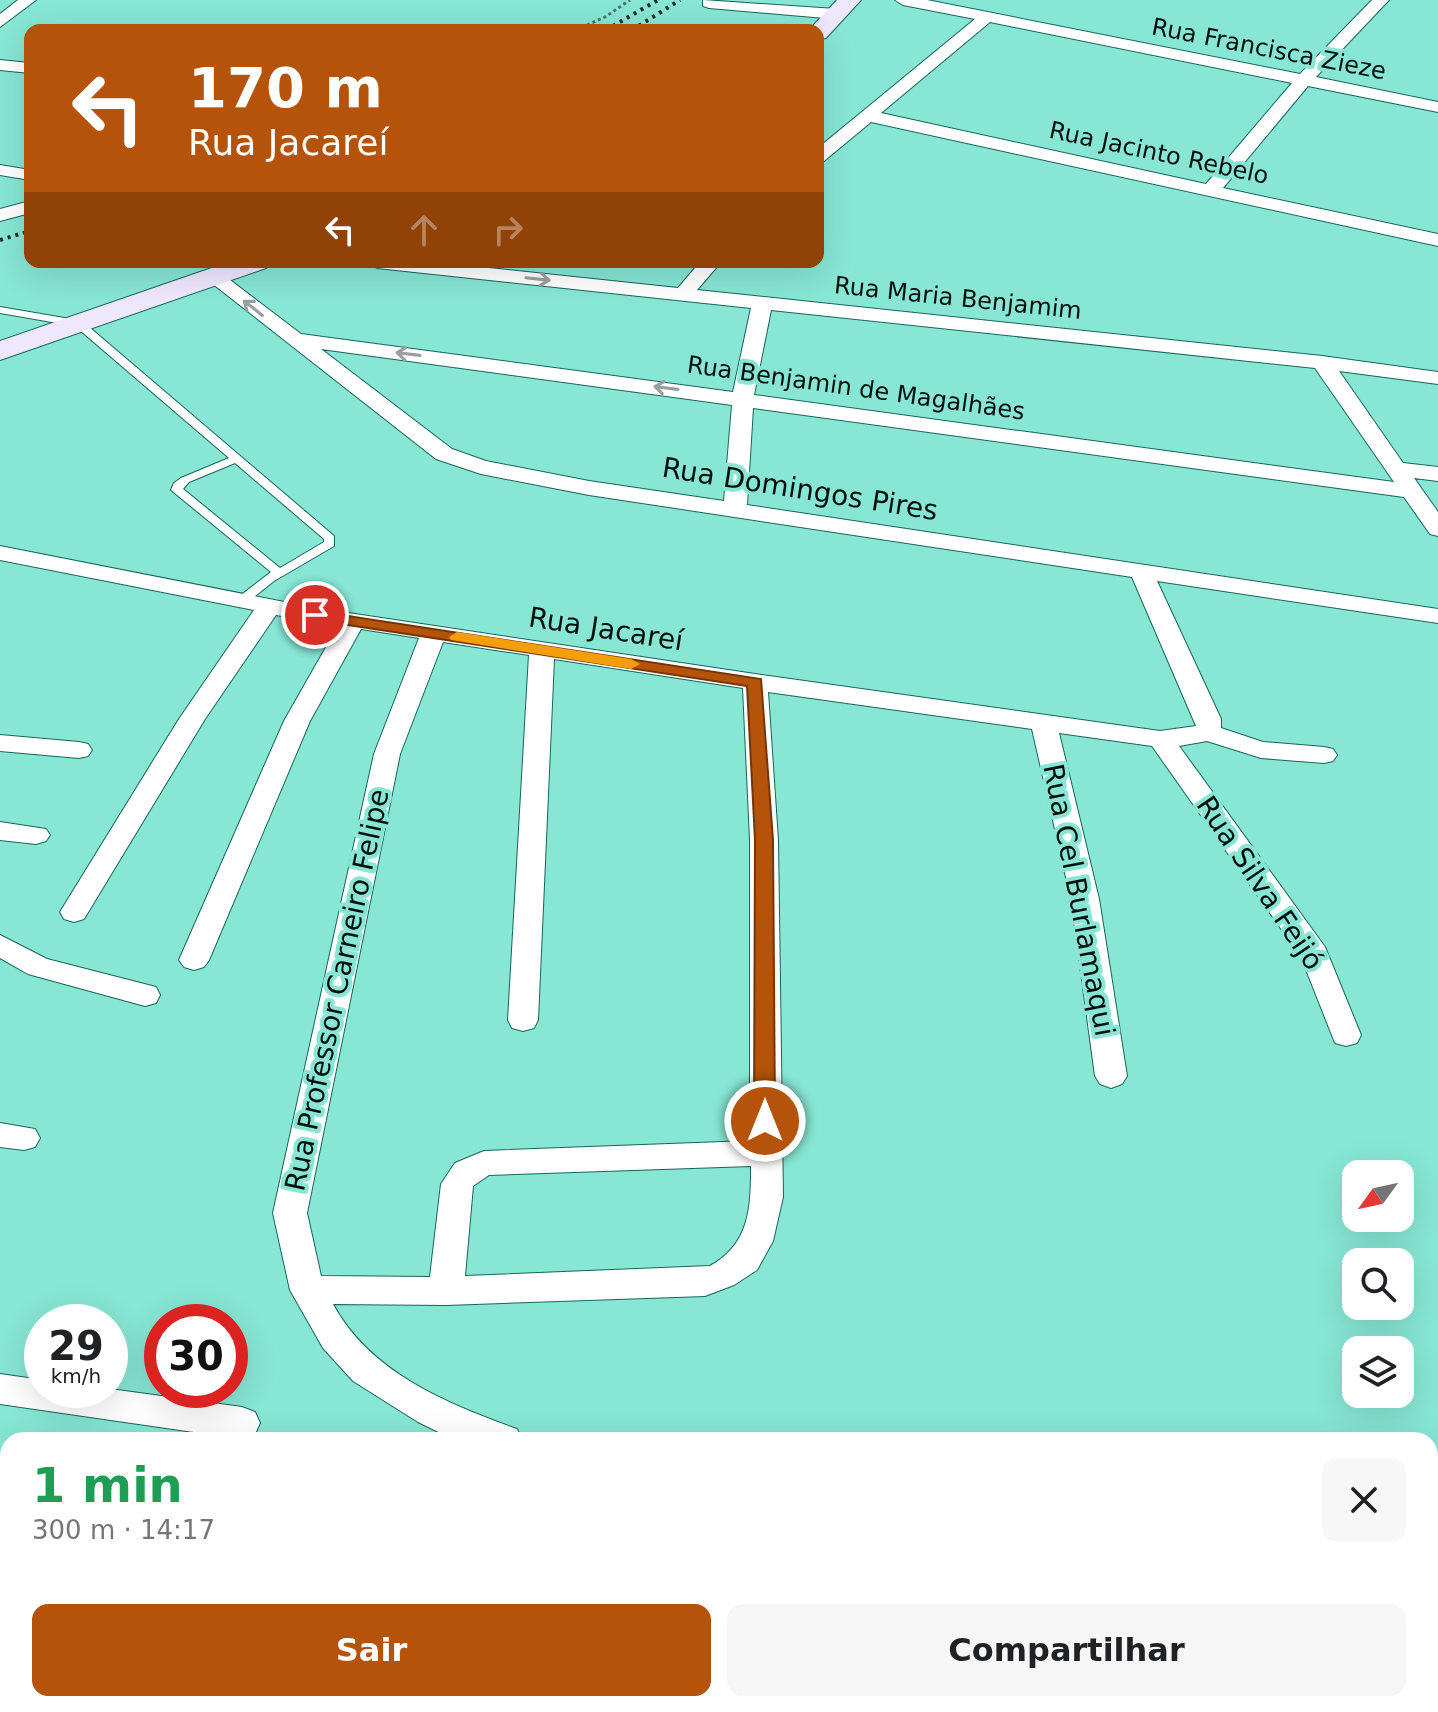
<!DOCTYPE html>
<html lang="pt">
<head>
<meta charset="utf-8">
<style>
  body { margin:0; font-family:"DejaVu Sans",sans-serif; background:#f6f6f6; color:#202124; height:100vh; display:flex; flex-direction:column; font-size:30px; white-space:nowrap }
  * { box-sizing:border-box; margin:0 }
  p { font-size:26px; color:#757577 }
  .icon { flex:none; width:44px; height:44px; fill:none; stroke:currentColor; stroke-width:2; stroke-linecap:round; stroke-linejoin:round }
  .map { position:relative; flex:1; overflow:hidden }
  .drawer { position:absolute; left:0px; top:1432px; width:1438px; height:280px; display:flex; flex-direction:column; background:#fff; border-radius:24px 24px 0 0; box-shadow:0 8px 32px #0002 }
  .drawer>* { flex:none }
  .top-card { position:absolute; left:24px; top:24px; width:800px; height:244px; border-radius:16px; box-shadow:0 8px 32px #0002; background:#b45309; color:#fff; overflow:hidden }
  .needle { width:52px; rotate:237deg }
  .controls { position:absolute; left:1342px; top:1160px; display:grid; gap:16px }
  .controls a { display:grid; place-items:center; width:72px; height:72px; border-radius:16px; background:#fff; box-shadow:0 8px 32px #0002; font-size:40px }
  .speed { position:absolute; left:24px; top:1304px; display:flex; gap:16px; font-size:40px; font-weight:700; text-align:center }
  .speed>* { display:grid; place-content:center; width:104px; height:104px; border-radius:50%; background:#fff; box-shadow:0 8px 32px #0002; line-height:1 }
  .speed small { font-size:20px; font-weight:400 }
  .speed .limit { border:12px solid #d22; background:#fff; color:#111 }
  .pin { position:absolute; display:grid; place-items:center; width:68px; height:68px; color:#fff; margin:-34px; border:4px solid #fff; border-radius:50%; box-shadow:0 2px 8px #0007 }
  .me { position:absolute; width:88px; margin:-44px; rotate:0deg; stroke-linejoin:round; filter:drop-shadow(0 0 6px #0008) }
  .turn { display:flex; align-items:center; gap:28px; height:168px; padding:0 32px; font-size:36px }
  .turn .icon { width:104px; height:104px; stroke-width:2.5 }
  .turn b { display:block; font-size:56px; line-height:68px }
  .lanes { display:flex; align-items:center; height:76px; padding:0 32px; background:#0003; justify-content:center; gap:40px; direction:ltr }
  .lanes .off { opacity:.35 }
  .round { display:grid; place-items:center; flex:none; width:84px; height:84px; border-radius:16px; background:#f6f6f6 }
  .summary { display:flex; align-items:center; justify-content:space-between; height:136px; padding:0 32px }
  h1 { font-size:48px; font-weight:600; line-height:60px; color:#1e9e55 }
  .action { display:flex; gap:16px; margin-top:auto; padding:16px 32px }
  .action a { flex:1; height:92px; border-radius:16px; background:#b45309; color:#fff; font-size:32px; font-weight:600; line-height:92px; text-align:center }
  .action a+a { background:#f6f6f6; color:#202124 }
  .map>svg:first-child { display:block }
</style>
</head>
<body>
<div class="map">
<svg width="1438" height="1712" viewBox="0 0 1438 1712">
  <rect width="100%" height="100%" fill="#87e6d4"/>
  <!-- green -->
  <path fill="#ffa34e" d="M 1430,1701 L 1438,1704 L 1438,1712 L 856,1712 L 847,1704 L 1430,1704 Z"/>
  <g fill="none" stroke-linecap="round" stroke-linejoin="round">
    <!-- service casing -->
    <g stroke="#17665a" stroke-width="2">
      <path id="service" d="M 0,307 L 82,321 L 334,536 L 334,546 L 274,581 L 244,605 L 236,605 L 234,602 L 236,599 L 271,572 L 171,490 L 174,483 L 181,478 L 229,458 L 75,326 L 0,313 ZM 235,463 L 324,539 L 324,542 L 280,568 L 183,489 L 189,482 Z"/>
    </g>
    <!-- minor casing -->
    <g stroke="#17665a" stroke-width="2">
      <path id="minor" d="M 18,0 L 36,0 L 0,27 L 0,14 Z
        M 703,0 L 836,9 L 844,14 L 836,19 L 709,8 L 703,6 Z
        M 895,0 L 927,0 L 1300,74 L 1372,0 L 1389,0 L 1316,77 L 1438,102 L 1438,112 L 1308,86 L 1223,188 L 1438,234 L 1438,246 L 871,122 L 824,161 L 818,162 L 818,148 L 975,19 L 903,5 ZM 990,22 L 1292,83 L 1206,184 L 881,113 Z
        M 0,60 L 30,63 L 30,73 L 0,70 Z
        M 0,165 L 30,170 L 30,180 L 0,175 Z
        M 30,201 L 30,213 L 0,221 L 0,209 Z
        M 367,262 L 432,262 L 678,288 L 700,262 L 721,262 L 697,290 L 1322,356 L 1438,372 L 1438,384 L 1339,371 L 1403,463 L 1438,467 L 1438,481 L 1414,478 L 1438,512 L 1438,536 L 1430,534 L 1404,497 L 753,408 L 747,505 L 1438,609 L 1438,623 L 1157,581 L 1221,719 L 1221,728 L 1263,742 L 1324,747 L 1333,749 L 1337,755 L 1333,761 L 1324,763 L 1261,758 L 1207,741 L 1179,746 L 1325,947 L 1361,1035 L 1357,1043 L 1346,1046 L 1335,1043 L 1301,957 L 1152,746 L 1059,733 L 1099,899 L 1127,1076 L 1122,1084 L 1111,1088 L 1100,1084 L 1095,1076 L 1071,899 L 1032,729 L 768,692 L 778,840 L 783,1197 L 773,1241 L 757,1270 L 734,1285 L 705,1296 L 446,1305 L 333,1304 C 370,1373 448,1404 517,1429 L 522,1440 L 455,1440 L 418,1422 L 353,1381 L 323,1348 L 290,1290 L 273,1213 L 374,754 L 419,638 L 361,629 L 310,721 L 209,960 L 204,967 L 194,970 L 184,967 L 179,960 L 284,721 L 338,626 L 276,615 L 205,719 L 84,919 L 74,922 L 64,919 L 60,912 L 179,719 L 254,610 L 0,560 L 0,546 L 315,608 L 755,674 L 1160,731 L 1196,726 L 1132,577 L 589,495 L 481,474 L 436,459 L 204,277 L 207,273 L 221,273 L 301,334 L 733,392 L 751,308 L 377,268 ZM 771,310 L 1315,368 L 1394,482 L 754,395 ZM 321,349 L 732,405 L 724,501 L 589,481 L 486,461 L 452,449 ZM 443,642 L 529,655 L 508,1020 L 512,1028 L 523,1031 L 534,1028 L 538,1020 L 554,659 L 743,688 L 750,840 L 750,1141 L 484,1151 L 455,1163 L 441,1184 L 430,1277 L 321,1276 L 307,1213 L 400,754 ZM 751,1166 C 751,1207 750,1244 710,1266 L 465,1276 L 473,1186 L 489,1175 Z
        M 0,735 L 79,742 L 88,744 L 92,750 L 88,756 L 79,758 L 0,751 Z
        M 0,822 L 46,829 L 50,835 L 46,841 L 36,844 L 0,840 Z
        M 0,935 L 47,959 L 156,987 L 160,995 L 156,1003 L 145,1006 L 28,974 L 0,958 Z
        M 0,1123 L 35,1129 L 40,1138 L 35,1147 L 24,1150 L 0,1147 Z
        M 0,1374 L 42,1380 L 42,1390 L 110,1389 L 242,1407 L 255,1412 L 260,1423 L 255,1434 L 242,1439 L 0,1404 Z"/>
    </g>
    <!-- secondary casing -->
    <g stroke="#17665a" stroke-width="2">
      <path id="secondary" d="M 837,0 L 861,0 L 826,38 L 818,40 L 818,30 L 809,30 Z
        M 229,262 L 270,262 L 266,268 L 0,360 L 0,341 Z"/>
    </g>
    <!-- path -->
    <path stroke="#437a6f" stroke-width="3" stroke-dasharray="3 3" stroke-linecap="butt" d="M 576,30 L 605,17 L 630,0"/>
    <!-- service -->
    <use href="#service" fill="#fff" fill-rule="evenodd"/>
    <!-- minor -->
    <use href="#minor" fill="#fff" fill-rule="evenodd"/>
    <!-- secondary -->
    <use href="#secondary" fill="#efe7fe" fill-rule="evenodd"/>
    <!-- rail -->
    <path stroke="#142e29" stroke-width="4" stroke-dasharray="3 5" stroke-linecap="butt" d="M 606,30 L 658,0
      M 632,30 L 680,0
      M 0,240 L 30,231"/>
  </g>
  <!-- one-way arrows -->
  <defs><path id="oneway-shaft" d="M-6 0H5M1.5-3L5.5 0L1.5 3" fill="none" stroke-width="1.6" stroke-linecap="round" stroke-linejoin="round" transform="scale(2)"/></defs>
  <g stroke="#999f9e">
    <use href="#oneway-shaft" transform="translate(538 279) rotate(6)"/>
    <use href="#oneway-shaft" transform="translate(253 308) rotate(-142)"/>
    <use href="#oneway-shaft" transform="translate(408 354) rotate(-173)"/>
    <use href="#oneway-shaft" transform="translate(666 388) rotate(-173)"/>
  </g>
  <!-- route -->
  <path fill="#b45309" stroke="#753606" stroke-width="2" d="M 315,611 L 761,679 L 773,840 L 775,1121 L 772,1127 L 757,1127 L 754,1121 L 755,840 L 747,686 L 309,619 L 307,615 Z"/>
  <!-- slow -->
  <path fill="#f59e0b" d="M 457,632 L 631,659 L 640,664 L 631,669 L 451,640 L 449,637 Z"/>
  <g text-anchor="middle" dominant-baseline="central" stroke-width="8" stroke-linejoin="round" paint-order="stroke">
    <!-- far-street labels -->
    <g font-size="24" fill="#000f0c" stroke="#87e6d4">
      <text transform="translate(1269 49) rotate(11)">Rua Francisca Zieze</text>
      <text transform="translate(1159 153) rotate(12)">Rua Jacinto Rebelo</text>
      <text transform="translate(958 298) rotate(6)">Rua Maria Benjamim</text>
      <text transform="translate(856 388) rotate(8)">Rua Benjamin de Magalhães</text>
    </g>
    <!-- street labels -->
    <g font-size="28" fill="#000f0c" stroke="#87e6d4">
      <text transform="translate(800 489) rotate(9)">Rua Domingos Pires</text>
      <text transform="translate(606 629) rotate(9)">Rua Jacareí</text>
      <text transform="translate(1260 883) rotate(56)">Rua Silva Feijó</text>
      <text transform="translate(1079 900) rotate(79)">Rua Cel Burlamaqui</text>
      <text transform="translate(337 990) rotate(-78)">Rua Professor Carneiro Felipe</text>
    </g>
  </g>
</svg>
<div class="controls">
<a><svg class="needle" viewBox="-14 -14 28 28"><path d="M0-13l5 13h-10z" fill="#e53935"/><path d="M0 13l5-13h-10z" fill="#757577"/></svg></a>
<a><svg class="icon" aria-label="search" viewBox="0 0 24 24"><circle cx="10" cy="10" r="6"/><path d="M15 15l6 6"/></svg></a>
<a><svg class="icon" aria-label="layers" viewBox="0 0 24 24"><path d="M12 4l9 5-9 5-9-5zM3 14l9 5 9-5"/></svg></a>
</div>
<div class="speed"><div>29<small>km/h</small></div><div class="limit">30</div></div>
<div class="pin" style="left:315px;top:615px;background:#d93025"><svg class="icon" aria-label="arrive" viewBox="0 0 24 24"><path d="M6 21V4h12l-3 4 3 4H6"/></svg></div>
<svg class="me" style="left:765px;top:1121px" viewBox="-20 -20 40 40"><circle r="17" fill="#b45309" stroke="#fff" stroke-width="3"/><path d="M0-11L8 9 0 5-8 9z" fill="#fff"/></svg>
<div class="top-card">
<div class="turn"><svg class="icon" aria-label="left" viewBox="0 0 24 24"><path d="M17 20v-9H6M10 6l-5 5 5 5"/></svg><div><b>170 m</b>Rua Jacareí</div></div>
<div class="lanes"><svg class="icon" aria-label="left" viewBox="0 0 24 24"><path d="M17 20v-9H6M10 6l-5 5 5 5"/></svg><svg class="icon off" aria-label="ahead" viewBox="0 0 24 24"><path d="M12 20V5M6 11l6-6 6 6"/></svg><svg class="icon off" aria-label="right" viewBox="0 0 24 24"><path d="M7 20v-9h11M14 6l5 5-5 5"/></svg></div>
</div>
<section class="drawer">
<div class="summary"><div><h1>1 min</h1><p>300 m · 14:17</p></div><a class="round"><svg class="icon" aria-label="close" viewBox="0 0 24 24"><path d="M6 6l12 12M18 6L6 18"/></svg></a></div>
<div class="action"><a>Sair</a><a>Compartilhar</a></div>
</section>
</div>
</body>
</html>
